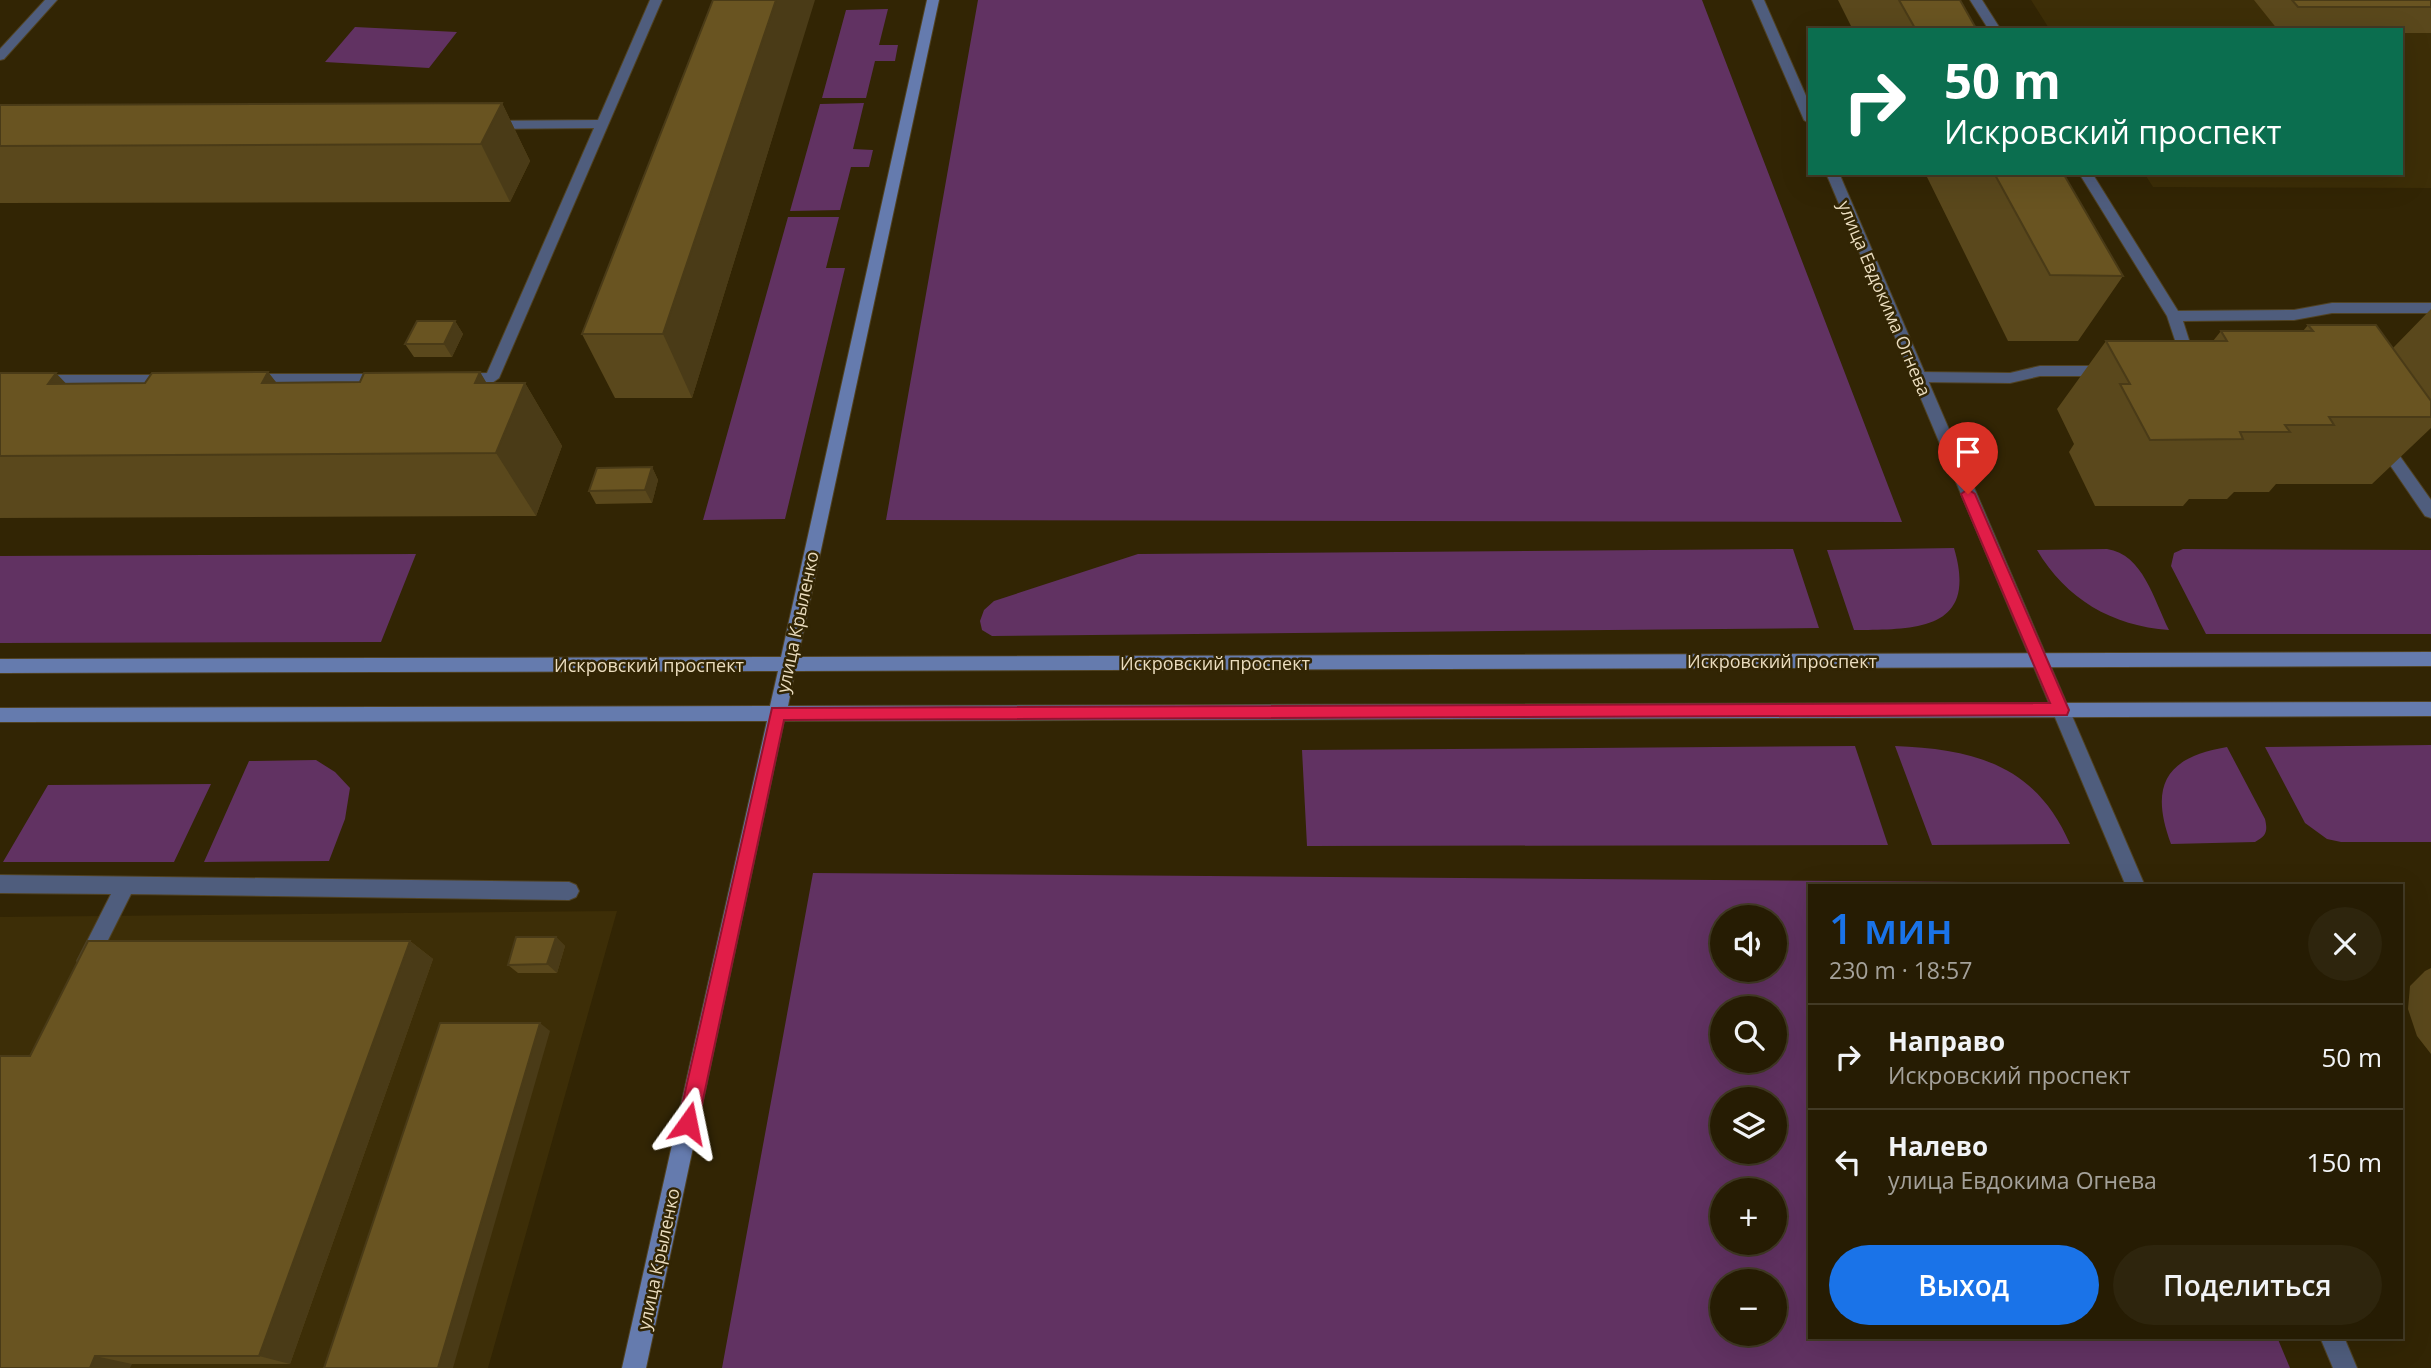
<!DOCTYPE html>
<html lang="ru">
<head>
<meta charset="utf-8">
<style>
  body { margin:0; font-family:"Open Sans",sans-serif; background:#2e250d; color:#f1f3f6; height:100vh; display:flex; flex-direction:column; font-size:26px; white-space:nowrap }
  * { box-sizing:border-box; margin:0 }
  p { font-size:23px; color:#a4a19a }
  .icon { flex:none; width:38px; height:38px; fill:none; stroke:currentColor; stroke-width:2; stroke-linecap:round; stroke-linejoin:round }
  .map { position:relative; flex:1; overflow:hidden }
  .details { position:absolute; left:1808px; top:884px; width:595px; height:455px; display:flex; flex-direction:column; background:#261c03; border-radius:0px; box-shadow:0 7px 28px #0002,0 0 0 2px #423a25 }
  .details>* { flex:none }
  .banner { position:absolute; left:1808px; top:28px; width:595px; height:147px; border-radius:0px; box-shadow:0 7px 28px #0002,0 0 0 2px #423a25; background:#0b6e4f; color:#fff; overflow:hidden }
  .buttons { position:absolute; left:1710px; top:905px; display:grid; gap:14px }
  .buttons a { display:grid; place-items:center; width:77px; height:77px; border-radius:50%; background:#261c03; box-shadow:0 7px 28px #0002,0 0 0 2px #423a25; font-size:35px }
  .pin { position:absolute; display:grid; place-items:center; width:60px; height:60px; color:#fff; margin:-72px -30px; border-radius:50% 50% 50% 0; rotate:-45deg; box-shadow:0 0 7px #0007 }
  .pin .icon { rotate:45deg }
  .me { position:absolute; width:77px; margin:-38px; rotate:12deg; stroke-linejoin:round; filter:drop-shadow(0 0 5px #0008) }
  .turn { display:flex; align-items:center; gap:24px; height:147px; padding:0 21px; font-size:32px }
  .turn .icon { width:91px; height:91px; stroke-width:2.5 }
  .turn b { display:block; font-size:49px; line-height:60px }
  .round { display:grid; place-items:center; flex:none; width:74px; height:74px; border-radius:37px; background:#2e250d }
  .headline { display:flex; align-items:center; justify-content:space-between; height:119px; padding:0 21px }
  h1 { font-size:42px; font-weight:600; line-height:52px; color:#1a73e8 }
  .cta { display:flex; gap:14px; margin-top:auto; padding:14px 21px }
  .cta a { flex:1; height:80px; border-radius:42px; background:#1a73e8; color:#fff; font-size:28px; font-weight:600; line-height:80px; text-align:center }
  .cta a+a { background:#2e250d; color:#f1f3f6 }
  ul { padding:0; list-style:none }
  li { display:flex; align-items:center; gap:21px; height:105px; padding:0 21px; border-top:2px solid #423a25 }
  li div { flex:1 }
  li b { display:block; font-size:26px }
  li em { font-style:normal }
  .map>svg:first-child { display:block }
</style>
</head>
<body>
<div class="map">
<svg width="2431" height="1368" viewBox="0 0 2431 1368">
  <rect width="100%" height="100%" fill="#322504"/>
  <!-- built -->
  <path fill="#3d2e07" d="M 2031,0 L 2431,0 L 2431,188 L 2153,187 L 2144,173 L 2401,173 L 2401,30 L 2050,30 Z
    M 617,911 L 488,1368 L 0,1368 L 0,917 Z"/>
  <!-- green -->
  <path fill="#613262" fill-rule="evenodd" d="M 978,0 L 1702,0 L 1902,522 L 886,520 Z
    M 888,9 L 879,45 L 898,45 L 895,61 L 875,61 L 866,98 L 822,98 L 846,10 Z
    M 355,27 L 457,32 L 429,68 L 325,62 Z
    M 864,103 L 853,149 L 873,150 L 869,167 L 851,167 L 840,210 L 790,211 L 820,104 Z
    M 788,217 L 839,217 L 826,268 L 845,268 L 785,519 L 703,520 Z
    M 1954,548 C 1979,632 1914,629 1854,630 L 1827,550 Z
    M 1793,549 L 1819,628 L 992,636 L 982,630 L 980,621 L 984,610 L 994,601 L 1138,554 Z
    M 2107,549 C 2143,554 2154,600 2169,630 C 2112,626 2066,599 2037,550 Z
    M 2183,549 L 2431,550 L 2431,634 L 2206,634 L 2171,566 L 2174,553 Z
    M 416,554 L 381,642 L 0,643 L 0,556 Z
    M 2431,745 L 2431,842 L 2341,842 L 2327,839 L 2305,823 L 2265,747 Z
    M 1855,746 L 1888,845 L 1307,846 L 1302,750 Z
    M 1895,746 C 1974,749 2036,765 2070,844 L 1932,845 Z
    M 2227,747 L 2265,819 C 2268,832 2266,836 2255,842 L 2171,844 C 2149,785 2166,757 2227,747 Z
    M 316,760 L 335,772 L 350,788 L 345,819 L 329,861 L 204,862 L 249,761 Z
    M 211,784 L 174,862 L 3,862 L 48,785 Z
    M 813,873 L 2093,883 L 2094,885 L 1810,886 L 1810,1337 L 2277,1337 L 2290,1368 L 722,1368 ZM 1722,917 L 1774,917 L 1774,970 L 1722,970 ZM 1722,1008 L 1774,1008 L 1774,1060 L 1722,1060 ZM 1722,1099 L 1774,1099 L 1774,1152 L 1722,1152 ZM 1722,1190 L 1774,1190 L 1774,1242 L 1722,1242 ZM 1722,1281 L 1774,1281 L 1774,1334 L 1722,1334 Z"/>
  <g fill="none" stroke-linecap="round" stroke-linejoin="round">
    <!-- lane casing -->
    <g stroke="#504222" stroke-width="2">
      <path id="lane" d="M 45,0 L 57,0 L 4,59 L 0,60 L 0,49 Z
        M 650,0 L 662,0 L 499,378 L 492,383 L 457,382 L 455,378 L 457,374 L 487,373 L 594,128 L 491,129 L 485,125 L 491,121 L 598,120 Z
        M 1970,0 L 1982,0 L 2001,30 L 1989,30 Z
        M 2079,173 L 2092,173 L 2178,311 L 2294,310 L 2332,303 L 2431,303 L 2431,313 L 2332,313 L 2294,320 L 2183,321 L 2189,340 L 2181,366 L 2171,366 L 2169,362 L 2175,340 L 2167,316 Z
        M 2040,366 L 2107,366 L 2114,371 L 2107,376 L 2040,376 L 2010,383 L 1919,382 L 1912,377 L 1919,372 L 2010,373 Z
        M 252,374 L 385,374 L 392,379 L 385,384 L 252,384 L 245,379 Z
        M 0,375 L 171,375 L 178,380 L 171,385 L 0,385 Z
        M 2382,436 L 2387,438 L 2431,500 L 2431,518 L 2425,516 L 2377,446 L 2374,442 Z
        M 0,875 L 569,882 L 576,885 L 579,891 L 576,897 L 569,900 L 131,894 L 94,968 L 87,970 L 80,968 L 77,961 L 111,894 L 0,893 Z"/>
    </g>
    <!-- street casing -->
    <g stroke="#504222" stroke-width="2">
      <path id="street" d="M 1752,0 L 1764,0 L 1810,105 L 1810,124 L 1804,120 Z
        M 1826,173 L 1839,173 L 2145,886 L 2126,886 Z
        M 2320,1337 L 2344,1337 L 2357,1368 L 2333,1368 Z"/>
    </g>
    <!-- secondary casing -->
    <g stroke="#504222" stroke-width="2">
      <path id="secondary" d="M 927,0 L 939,0 L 798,657 L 2431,652 L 2431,666 L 795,671 L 788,706 L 2431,702 L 2431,716 L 784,721 L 646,1368 L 622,1368 L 767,721 L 0,722 L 0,708 L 770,706 L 778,671 L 0,673 L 0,659 L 781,657 Z"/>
    </g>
    <!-- lane -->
    <use href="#lane" fill="#4f5d7d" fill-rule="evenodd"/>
    <!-- street -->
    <use href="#street" fill="#4f5d7d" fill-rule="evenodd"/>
    <!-- secondary -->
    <use href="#secondary" fill="#657bae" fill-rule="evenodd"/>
  </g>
  <!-- wall -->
  <path fill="#5a481c" d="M 1838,0 L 1960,0 L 1977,30 L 1853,30 Z
    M 2254,0 L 2431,0 L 2431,33 L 2401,33 L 2401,30 L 2278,30 Z
    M 502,103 L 530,161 L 510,202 L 0,203 L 0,105 Z
    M 778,119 L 692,398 L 615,398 L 582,334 Z
    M 1925,173 L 2063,173 L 2123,276 L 2078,341 L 2008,341 Z
    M 2431,309 L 2431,428 L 2372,484 L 2276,484 L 2269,492 L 2234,492 L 2227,499 L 2189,499 L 2183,506 L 2095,506 L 2069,452 L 2074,444 L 2057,409 L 2106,341 L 2213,341 L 2221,331 L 2303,331 L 2308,325 L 2393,348 Z
    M 455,321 L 463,334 L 452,357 L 414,357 L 405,344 Z
    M 268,372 L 276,383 L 360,382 L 480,372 L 486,383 L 525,383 L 562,446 L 536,516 L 0,518 L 0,373 L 66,384 L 145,383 Z
    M 652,467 L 658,480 L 652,503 L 596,504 L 589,491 Z
    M 556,937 L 565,946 L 557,973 L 518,973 L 508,965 Z
    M 410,941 L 433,959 L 290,1364 L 132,1364 L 0,1368 L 30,1056 Z
    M 2431,968 L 2431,1054 L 2417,1036 L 2408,1009 L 2410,986 L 2425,971 Z"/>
  <!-- shaded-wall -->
  <path fill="#4a3b17" d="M 776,0 L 815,0 L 692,398 L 663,334 Z
    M 502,103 L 530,161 L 510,202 L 481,144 Z
    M 455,321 L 463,334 L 452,357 L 444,344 Z
    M 268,372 L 319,436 L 262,383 Z
    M 480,372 L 509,420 L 525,383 L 562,446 L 536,516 L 496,453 L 475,383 Z
    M 56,373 L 117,437 L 48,384 Z
    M 652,467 L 658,480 L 652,503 L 645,490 Z
    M 556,937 L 565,946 L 557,973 L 547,964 Z
    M 410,941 L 433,959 L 290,1364 L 259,1356 Z
    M 540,1023 L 550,1031 L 453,1368 L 438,1368 Z
    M 95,1356 L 132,1364 L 130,1368 L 90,1368 Z"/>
  <!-- building -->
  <path fill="#695421" stroke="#4a3b17" stroke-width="2" d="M 713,0 L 776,0 L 663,334 L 582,334 Z
    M 1899,0 L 1960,0 L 1977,30 L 1916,30 Z
    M 2292,0 L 2431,0 L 2431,7 L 2298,7 Z
    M 502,103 L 481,144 L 0,146 L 0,105 Z
    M 1994,173 L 2063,173 L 2123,276 L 2050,275 Z
    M 417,321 L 455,321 L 444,344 L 405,344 Z
    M 2308,325 L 2376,325 L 2431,401 L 2431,417 L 2329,417 L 2334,425 L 2285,425 L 2290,432 L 2240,432 L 2243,439 L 2150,440 L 2120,384 L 2130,384 L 2106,341 L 2227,341 L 2221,331 L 2313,331 Z
    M 268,372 L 262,383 L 360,382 L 364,373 L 480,372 L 475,383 L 525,383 L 496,453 L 0,456 L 0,373 L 56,373 L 48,384 L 145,383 L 152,373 Z
    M 652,467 L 645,490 L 589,491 L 597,468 Z
    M 516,937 L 556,937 L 547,964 L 508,965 Z
    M 88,941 L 410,941 L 259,1356 L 95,1356 L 90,1368 L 0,1368 L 0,1056 L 30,1056 Z
    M 440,1023 L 540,1023 L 438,1368 L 324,1368 Z"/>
  <!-- route -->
  <path fill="#e11d48" stroke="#92132f" stroke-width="2" d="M 1968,489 L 1975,494 L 2069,710 L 2067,715 L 784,720 L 698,1123 L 695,1130 L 688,1133 L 681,1130 L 678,1123 L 772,708 L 2050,703 L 1961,494 Z"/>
  <g text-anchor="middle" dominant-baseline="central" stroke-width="5" stroke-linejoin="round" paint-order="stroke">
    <!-- street labels -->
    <g font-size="18" fill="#ebddbf" stroke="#322504">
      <text transform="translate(1885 298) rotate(67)">улица Евдокима Огнева</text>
      <text transform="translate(797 622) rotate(-78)">улица Крыленко</text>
      <text x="1782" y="661">Искровский проспект</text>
      <text x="1215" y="663">Искровский проспект</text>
      <text x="649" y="665">Искровский проспект</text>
      <text transform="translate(658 1259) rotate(-78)">улица Крыленко</text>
    </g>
  </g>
</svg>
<div class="buttons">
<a><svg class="icon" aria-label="sound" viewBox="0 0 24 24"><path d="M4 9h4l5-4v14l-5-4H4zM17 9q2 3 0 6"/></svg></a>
<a><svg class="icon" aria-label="search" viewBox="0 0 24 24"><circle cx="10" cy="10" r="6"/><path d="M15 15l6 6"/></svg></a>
<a><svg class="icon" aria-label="layers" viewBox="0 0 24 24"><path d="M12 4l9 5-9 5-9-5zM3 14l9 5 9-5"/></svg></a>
<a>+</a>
<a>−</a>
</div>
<div class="pin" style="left:1968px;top:494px;background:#d93025"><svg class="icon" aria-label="arrive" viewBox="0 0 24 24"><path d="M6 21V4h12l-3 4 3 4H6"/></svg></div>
<svg class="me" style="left:688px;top:1123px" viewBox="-20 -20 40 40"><path d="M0-17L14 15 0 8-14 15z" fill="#e11d48" stroke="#fff" stroke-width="4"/></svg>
<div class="banner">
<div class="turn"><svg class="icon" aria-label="right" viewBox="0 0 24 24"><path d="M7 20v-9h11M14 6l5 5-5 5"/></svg><div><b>50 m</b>Искровский проспект</div></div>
</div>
<section class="details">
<div class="headline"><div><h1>1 мин</h1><p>230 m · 18:57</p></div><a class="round"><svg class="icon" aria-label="close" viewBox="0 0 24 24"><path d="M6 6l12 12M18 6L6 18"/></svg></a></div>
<ul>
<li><svg class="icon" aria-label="right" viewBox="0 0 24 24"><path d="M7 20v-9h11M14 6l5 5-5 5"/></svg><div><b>Направо</b><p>Искровский проспект</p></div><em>50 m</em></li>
<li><svg class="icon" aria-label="left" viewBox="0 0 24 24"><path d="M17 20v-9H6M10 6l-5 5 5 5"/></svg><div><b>Налево</b><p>улица Евдокима Огнева</p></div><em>150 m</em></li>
</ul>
<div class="cta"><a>Выход</a><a>Поделиться</a></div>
</section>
</div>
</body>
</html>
